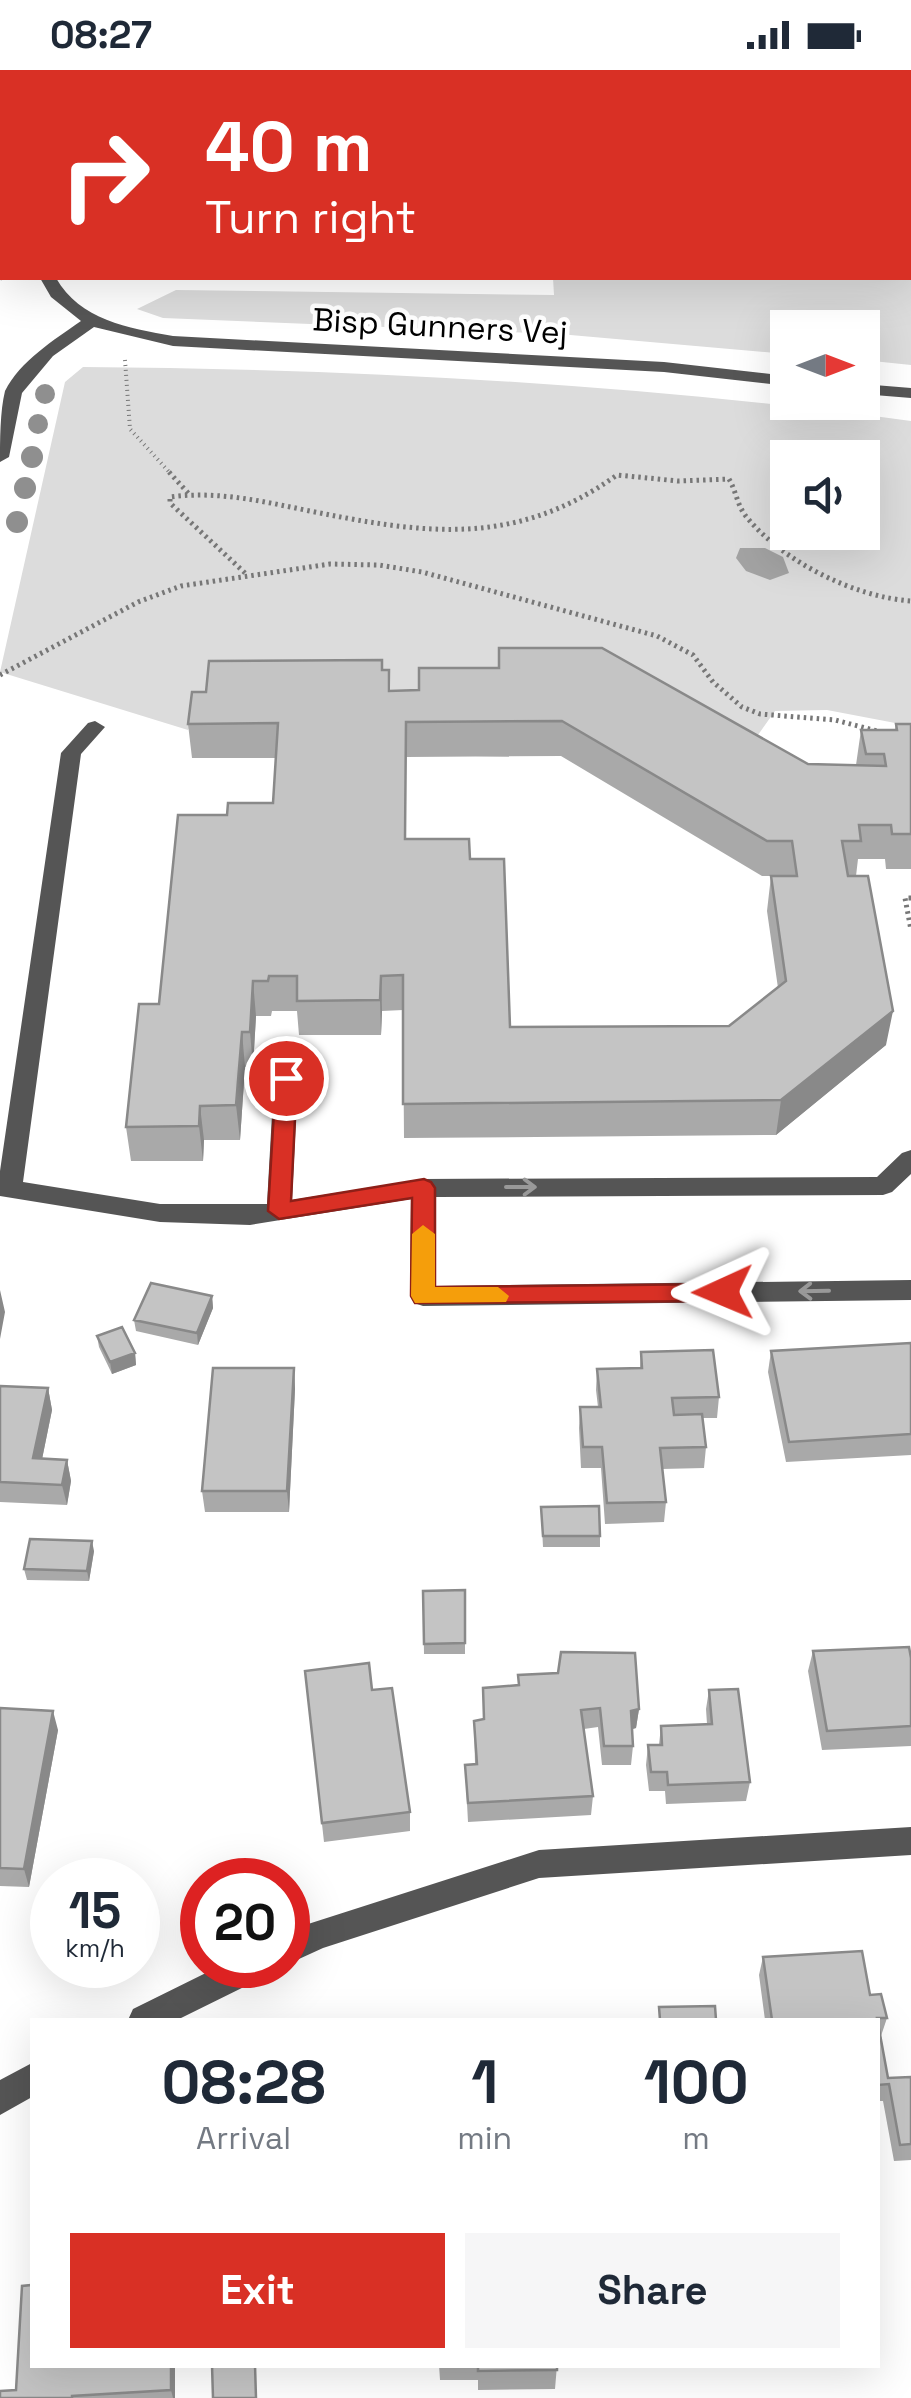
<!DOCTYPE html>
<html lang="en">
<head>
<meta charset="utf-8">
<style>
  body { margin:0; font-family:"Space Grotesk",sans-serif; background:#f6f6f7; color:#1f2937; height:100vh; display:flex; flex-direction:column; font-size:38px; white-space:nowrap }
  * { box-sizing:border-box; margin:0 }
  p { font-size:32px; color:#747a83 }
  .icon { flex:none; width:55px; height:55px; fill:none; stroke:currentColor; stroke-width:2; stroke-linecap:round; stroke-linejoin:round }
  .map { position:relative; flex:1; overflow:hidden }
  .drawer { position:absolute; left:30px; top:1948px; width:850px; height:350px; display:flex; flex-direction:column; background:#fff; border-radius:0px; box-shadow:0 10px 40px #0002 }
  .drawer>* { flex:none }
  .banner { position:absolute; left:0px; top:0px; width:912px; height:210px; box-shadow:0 10px 40px #0002; background:#d93025; color:#fff; overflow:hidden }
  .needle { width:65px; rotate:90deg }
  .controls { position:absolute; left:770px; top:240px; display:grid; gap:20px }
  .controls a { display:grid; place-items:center; width:110px; height:110px; border-radius:0px; background:#fff; box-shadow:0 10px 40px #0002; font-size:50px }
  .speed { position:absolute; left:30px; top:1788px; display:flex; gap:20px; font-size:50px; font-weight:700; text-align:center }
  .speed>* { display:grid; place-content:center; width:130px; height:130px; border-radius:50%; background:#fff; box-shadow:0 10px 40px #0002; line-height:1 }
  .speed small { font-size:25px; font-weight:400 }
  .speed .limit { border:15px solid #d22; background:#fff; color:#111 }
  .pin { position:absolute; display:grid; place-items:center; width:85px; height:85px; color:#fff; margin:-42px; border:5px solid #fff; border-radius:50%; box-shadow:0 2px 10px #0007 }
  .me { position:absolute; width:110px; margin:-55px; rotate:269deg; stroke-linejoin:round; filter:drop-shadow(0 0 8px #0008) }
  .turn { display:flex; align-items:center; gap:35px; height:210px; padding:0 40px; font-size:45px }
  .turn .icon { width:130px; height:130px; stroke-width:2.5 }
  .turn b { display:block; font-size:70px; line-height:85px }
  .eta { display:flex; justify-content:space-evenly; align-items:center; height:170px; text-align:center }
  .eta b { font-size:60px; font-weight:800; line-height:70px }
  .primary-button { display:flex; gap:20px; margin-top:auto; padding:20px 40px }
  .primary-button a { flex:1; height:115px; border-radius:0px; background:#d93025; color:#fff; font-size:40px; font-weight:800; line-height:115px; text-align:center }
  .primary-button a+a { background:#f6f6f7; color:#1f2937 }
  .status { display:flex; justify-content:space-between; align-items:center; height:70px; padding:0 50px; background:#fff; direction:ltr }
  .status svg { height:28px; fill:currentColor }
  .map>svg:first-child { display:block }
</style>
</head>
<body>
<div class="status"><b>08:27</b><svg viewBox="0 0 49 12"><path d="M0 12V9h3v3zM5 12V6h3v6zM10 12V3h3v9zM15 12V0h3v12zM26 1h20v11H26zM47 4h2v5h-2z"/></svg></div>
<div class="map">
<svg width="911" height="2328" viewBox="0 0 911 2328">
  <rect width="100%" height="100%" fill="#fff"/>
  <!-- green -->
  <path fill="#dcdcdc" fill-rule="evenodd" d="M 911,0 L 911,295 L 863,290 L 862,258 L 788,258 L 787,284 L 559,264 L 163,248 L 137,239 L 176,220 L 554,225 L 553,208 L 910,208 L 910,2 L 110,0 Z
    M 83,297 C 360,299 636,314 911,351 L 911,656 L 827,640 L 775,641 L 748,679 L 492,622 L 391,622 L 390,599 L 211,601 L 202,637 L 188,660 L 0,602 L 65,312 ZM 788,388 L 862,388 L 862,462 L 788,462 Z"/>
  <!-- water -->
  <path fill="#a3a3a3" d="M 740,478 L 765,478 L 783,487 L 789,503 L 770,510 L 746,501 L 736,488 Z"/>
  <g fill="none" stroke-linecap="round" stroke-linejoin="round">
    <!-- path-far1 -->
    <path stroke="#777" stroke-width="4" stroke-dasharray="1 4" stroke-linecap="butt" d="M 0,210 L 2,198
      M 125,290 L 130,359 L 171,404"/>
    <!-- path -->
    <path stroke="#777" stroke-width="5" stroke-dasharray="2.5 4" stroke-linecap="butt" d="M 169,402 L 189,424
      M 245,503 L 170,433 L 170,427 C 214,421 257,430 300,439 C 419,463 512,480 617,405 L 678,411 L 729,409 C 736,421 737,434 745,445 C 781,491 854,527 911,531
      M 0,605 L 138,532 L 181,516 L 330,494 L 379,495 L 422,502 L 657,566 L 693,585 L 713,612 L 742,637 L 760,644 L 835,650 L 881,662
      M 911,828 L 905,828 L 911,860"/>
    <!-- minor -->
    <path fill="#555" fill-rule="evenodd" d="M 40,208 L 56,208 C 80,250 128,258 173,266 L 664,292 L 788,306 L 788,316 L 664,302 L 173,276 L 94,257 L 53,286 L 22,323 L 9,387 L 0,392 C 0,371 0,341 5,321 C 20,291 54,270 81,251 L 51,227 Z
      M 862,314 L 911,318 L 911,328 L 862,324 Z
      M 95,651 L 105,657 L 81,684 L 23,1112 L 160,1134 L 267,1134 L 274,1008 L 286,1000 L 298,1008 L 292,1130 L 423,1109 L 877,1107 L 902,1083 L 911,1080 L 911,1104 L 892,1122 L 883,1125 L 435,1127 L 436,1216 L 911,1210 L 911,1230 L 423,1236 L 414,1233 L 410,1226 L 411,1129 L 250,1155 L 160,1152 L 0,1126 L 0,1101 L 61,683 L 88,653 Z
      M 911,1757 L 911,1785 L 539,1808 L 323,1878 L 288,1894 L 288,1863 L 305,1855 L 539,1780 Z
      M 222,1895 L 271,1895 L 266,1906 L 177,1950 L 128,1950 L 133,1939 Z
      M 32,1993 L 32,2027 L 0,2045 L 0,2010 Z"/>
  </g>
  <!-- trees -->
  <g fill="#8f8f8f">
    <circle cx="45" cy="324" r="10"/>
    <circle cx="38" cy="354" r="10"/>
    <circle cx="32" cy="387" r="11"/>
    <circle cx="25" cy="418" r="11"/>
    <circle cx="17" cy="452" r="11"/>
  </g>
  <!-- wall -->
  <path fill="#a9a9a9" fill-rule="evenodd" d="M 382,600 L 390,621 L 808,694 L 856,695 L 861,660 L 895,660 L 896,654 L 911,654 L 911,799 L 886,799 L 885,789 L 858,789 L 856,806 L 886,975 L 776,1065 L 404,1068 L 403,940 L 382,941 L 381,965 L 299,965 L 297,941 L 272,941 L 271,946 L 256,946 L 253,997 L 245,997 L 240,1070 L 204,1070 L 203,1091 L 131,1091 L 126,1057 L 159,934 L 227,745 L 273,733 L 276,688 L 192,688 L 188,654 L 206,622 ZM 561,686 L 762,806 L 771,806 L 767,841 L 778,918 L 729,956 L 510,957 L 470,789 L 406,769 L 406,687 Z
    M 212,1226 L 213,1238 L 198,1275 L 136,1261 L 134,1250 Z
    M 97,1266 L 135,1283 L 136,1295 L 112,1304 L 99,1277 Z
    M 911,1273 L 911,1385 L 786,1392 L 768,1302 L 771,1281 Z
    M 641,1282 L 719,1327 L 717,1348 L 702,1348 L 706,1377 L 704,1398 L 662,1399 L 666,1432 L 664,1452 L 605,1454 L 601,1398 L 581,1398 L 579,1358 L 580,1337 L 598,1337 L 596,1320 L 597,1299 L 640,1298 Z
    M 294,1298 L 295,1319 L 289,1442 L 205,1442 L 202,1421 Z
    M 0,1316 L 48,1318 L 52,1340 L 42,1389 L 67,1390 L 71,1411 L 67,1435 L 0,1432 Z
    M 541,1437 L 600,1466 L 600,1477 L 543,1477 Z
    M 94,1481 L 89,1511 L 27,1510 L 24,1499 Z
    M 465,1520 L 465,1584 L 424,1584 L 423,1521 Z
    M 813,1581 L 911,1588 L 911,1676 L 822,1680 L 808,1601 Z
    M 305,1601 L 372,1620 L 410,1742 L 410,1761 L 324,1772 Z
    M 483,1618 L 639,1639 L 636,1658 L 632,1659 L 633,1676 L 631,1695 L 602,1695 L 598,1657 L 584,1659 L 593,1726 L 591,1745 L 468,1752 L 465,1695 L 475,1694 L 474,1651 L 483,1649 Z
    M 709,1620 L 750,1712 L 746,1731 L 666,1734 L 665,1721 L 649,1721 L 646,1695 L 648,1675 L 659,1675 L 661,1656 L 707,1654 L 706,1639 Z
    M 0,1638 L 58,1660 L 29,1817 L 0,1816 Z
    M 763,1887 L 870,1925 L 887,1948 L 881,1966 L 888,2008 L 911,2007 L 911,2090 L 894,2091 L 883,2031 L 878,2031 L 878,1950 L 765,1950 L 759,1905 Z
    M 32,2295 L 175,2295 L 175,2328 L 0,2328 L 16,2320 Z
    M 439,2295 L 557,2295 L 555,2319 L 478,2320 L 478,2310 L 440,2310 Z"/>
  <!-- shaded-wall -->
  <path fill="#898989" d="M 381,906 L 382,941 L 381,965 L 380,930 Z
    M 253,911 L 256,946 L 253,997 L 250,962 Z
    M 893,941 L 886,975 L 776,1065 L 781,1030 Z
    M 242,962 L 245,997 L 240,1070 L 236,1035 Z
    M 200,1036 L 204,1070 L 203,1091 L 199,1056 Z
    M 0,1220 L 5,1242 L 0,1269 Z
    M 212,1226 L 213,1238 L 198,1275 L 197,1263 Z
    M 135,1283 L 136,1295 L 112,1304 L 110,1292 Z
    M 294,1298 L 295,1319 L 289,1442 L 287,1421 Z
    M 48,1318 L 52,1340 L 38,1409 L 33,1388 Z
    M 67,1390 L 71,1411 L 67,1435 L 62,1415 Z
    M 92,1471 L 94,1481 L 89,1511 L 87,1501 Z
    M 639,1639 L 636,1658 L 629,1660 L 631,1641 Z
    M 53,1641 L 58,1660 L 29,1817 L 24,1799 Z
    M 171,2295 L 175,2295 L 175,2328 L 173,2328 L 171,2320 Z"/>
  <!-- building -->
  <path fill="#c4c4c4" stroke="#898989" stroke-width="2.5" fill-rule="evenodd" d="M 499,578 L 602,578 L 808,694 L 886,696 L 884,684 L 866,684 L 861,660 L 897,660 L 896,654 L 911,654 L 911,764 L 892,764 L 891,755 L 859,755 L 861,771 L 842,771 L 848,806 L 868,806 L 893,941 L 781,1030 L 403,1034 L 403,905 L 381,906 L 380,930 L 297,931 L 297,906 L 269,906 L 268,911 L 253,911 L 250,962 L 242,962 L 236,1035 L 200,1036 L 199,1056 L 126,1057 L 139,934 L 159,934 L 178,745 L 227,745 L 228,733 L 273,733 L 278,653 L 188,654 L 192,622 L 206,622 L 209,591 L 382,590 L 382,600 L 389,600 L 389,621 L 419,620 L 419,598 L 499,598 ZM 562,651 L 767,771 L 792,771 L 797,806 L 771,806 L 786,911 L 729,956 L 510,957 L 504,789 L 470,789 L 469,769 L 405,769 L 406,652 Z
    M 151,1213 L 212,1226 L 197,1263 L 134,1250 Z
    M 122,1257 L 135,1283 L 110,1292 L 97,1266 Z
    M 911,1273 L 911,1364 L 789,1372 L 771,1281 Z
    M 713,1280 L 719,1327 L 672,1328 L 674,1345 L 702,1344 L 706,1377 L 660,1378 L 666,1432 L 607,1433 L 602,1377 L 583,1377 L 580,1337 L 601,1337 L 597,1299 L 642,1298 L 641,1282 Z
    M 213,1298 L 294,1298 L 287,1421 L 202,1421 Z
    M 0,1316 L 48,1318 L 33,1388 L 67,1390 L 62,1415 L 0,1412 Z
    M 599,1436 L 600,1466 L 543,1466 L 541,1437 Z
    M 30,1469 L 92,1471 L 87,1501 L 24,1499 Z
    M 465,1520 L 465,1573 L 424,1574 L 423,1521 Z
    M 909,1577 L 911,1588 L 911,1656 L 827,1661 L 813,1581 Z
    M 561,1582 L 635,1583 L 639,1639 L 631,1641 L 633,1676 L 604,1676 L 600,1638 L 581,1640 L 593,1726 L 468,1733 L 465,1695 L 477,1694 L 474,1651 L 484,1649 L 483,1618 L 519,1615 L 518,1605 L 558,1603 Z
    M 369,1593 L 372,1620 L 392,1618 L 410,1742 L 322,1753 L 305,1601 Z
    M 738,1619 L 750,1712 L 668,1715 L 667,1702 L 651,1702 L 648,1675 L 662,1675 L 661,1656 L 712,1654 L 709,1620 Z
    M 0,1638 L 53,1641 L 24,1799 L 0,1798 Z
    M 862,1881 L 870,1925 L 881,1924 L 887,1948 L 877,1948 L 888,2008 L 911,2007 L 911,2074 L 900,2075 L 889,2014 L 878,2015 L 878,1950 L 772,1950 L 763,1887 Z
    M 715,1936 L 716,1950 L 660,1950 L 659,1937 Z
    M 32,2215 L 32,2295 L 171,2295 L 171,2320 L 72,2326 L 72,2328 L 0,2328 L 0,2321 L 16,2320 L 22,2216 Z
    M 212,2295 L 255,2295 L 256,2328 L 213,2328 Z
    M 478,2295 L 557,2295 L 557,2300 L 478,2301 Z"/>
  <!-- one-way arrows -->
  <defs><path id="oneway-shaft" d="M-6 0H5M1.5-3L5.5 0L1.5 3" fill="none" stroke-width="1.6" stroke-linecap="round" stroke-linejoin="round" transform="scale(2.5)"/></defs>
  <g stroke="#999">
    <use href="#oneway-shaft" transform="translate(521 1117)"/>
    <use href="#oneway-shaft" transform="translate(814 1221) rotate(179)"/>
  </g>
  <!-- route -->
  <path fill="#d93025" stroke="#8d1f18" stroke-width="2.5" d="M 286,1001 L 297,1008 L 291,1131 L 424,1109 L 431,1112 L 435,1118 L 435,1217 L 723,1214 L 735,1222 L 723,1231 L 415,1233 L 411,1226 L 412,1128 L 279,1149 L 268,1141 L 276,1008 Z"/>
  <!-- slow -->
  <path fill="#f59e0b" d="M 423,1155 L 435,1164 L 435,1217 L 498,1217 L 509,1226 L 506,1232 L 415,1233 L 411,1226 L 412,1164 Z"/>
  <g text-anchor="middle" dominant-baseline="central" stroke-width="9" stroke-linejoin="round" paint-order="stroke">
    <!-- far-street labels -->
    <g font-size="32" fill="#000" stroke="#fff">
      <text transform="translate(440 256) rotate(3)">Bisp Gunners Vej</text>
    </g>
  </g>
</svg>
<div class="controls">
<a><svg class="needle" viewBox="-14 -14 28 28"><path d="M0-13l5 13h-10z" fill="#e53935"/><path d="M0 13l5-13h-10z" fill="#747a83"/></svg></a>
<a><svg class="icon" aria-label="sound" viewBox="0 0 24 24"><path d="M4 9h4l5-4v14l-5-4H4zM17 9q2 3 0 6"/></svg></a>
</div>
<div class="speed"><div>15<small>km/h</small></div><div class="limit">20</div></div>
<div class="pin" style="left:286px;top:1008px;background:#d93025"><svg class="icon" aria-label="arrive" viewBox="0 0 24 24"><path d="M6 21V4h12l-3 4 3 4H6"/></svg></div>
<svg class="me" style="left:723px;top:1222px" viewBox="-20 -20 40 40"><path d="M0-17L14 15 0 8-14 15z" fill="#d93025" stroke="#fff" stroke-width="4"/></svg>
<div class="banner">
<div class="turn"><svg class="icon" aria-label="right" viewBox="0 0 24 24"><path d="M7 20v-9h11M14 6l5 5-5 5"/></svg><div><b>40 m</b>Turn right</div></div>
</div>
<section class="drawer">
<div class="eta">
<div><b>08:28</b><p>Arrival</p></div>
<div><b>1</b><p>min</p></div>
<div><b>100</b><p>m</p></div>
</div>
<div class="primary-button"><a>Exit</a><a>Share</a></div>
</section>
</div>
</body>
</html>
